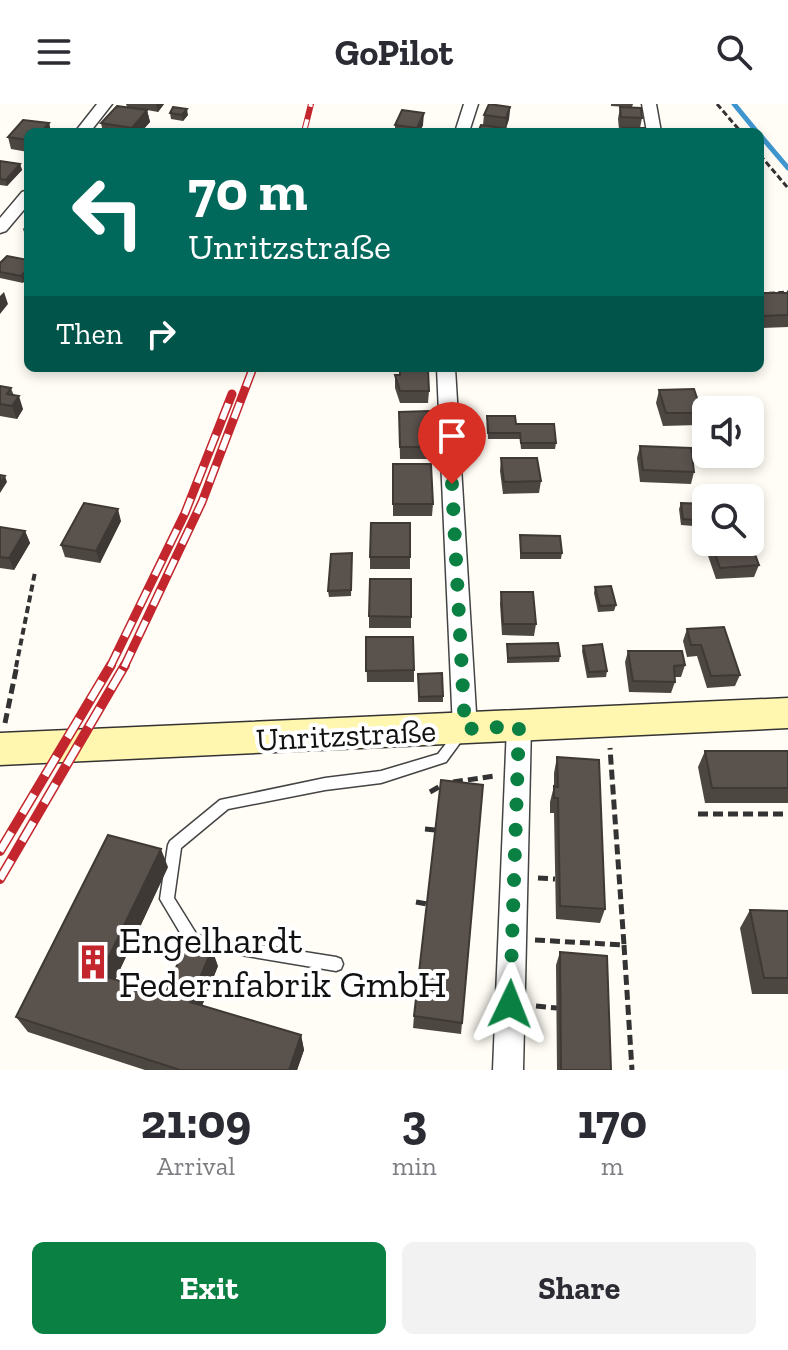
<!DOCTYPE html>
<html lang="en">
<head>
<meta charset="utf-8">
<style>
  body { margin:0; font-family:"Zilla Slab",serif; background:#f2f2f3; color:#2b2b33; height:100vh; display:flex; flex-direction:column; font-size:30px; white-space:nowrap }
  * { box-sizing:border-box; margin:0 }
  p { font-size:26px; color:#7c7c81 }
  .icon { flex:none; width:44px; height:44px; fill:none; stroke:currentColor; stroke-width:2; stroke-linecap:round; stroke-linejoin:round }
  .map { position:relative; height:966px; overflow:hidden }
  .panel { display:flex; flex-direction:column; background:#fff; flex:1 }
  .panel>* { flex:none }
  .banner { position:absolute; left:24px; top:24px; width:740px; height:244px; border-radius:12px; box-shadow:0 4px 12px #0003; background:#00695c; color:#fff; overflow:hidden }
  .tools { position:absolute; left:692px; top:292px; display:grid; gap:16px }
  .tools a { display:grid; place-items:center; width:72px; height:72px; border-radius:12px; background:#fff; box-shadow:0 4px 12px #0003; font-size:40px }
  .pin { position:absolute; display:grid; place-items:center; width:68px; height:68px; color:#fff; margin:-82px -34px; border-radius:50% 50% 50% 0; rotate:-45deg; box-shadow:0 0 8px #0007 }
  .pin .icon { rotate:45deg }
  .me { position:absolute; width:88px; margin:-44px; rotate:2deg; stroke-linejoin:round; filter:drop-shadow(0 0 6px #0008) }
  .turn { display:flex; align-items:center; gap:28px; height:168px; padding:0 32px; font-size:36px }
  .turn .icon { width:104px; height:104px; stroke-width:2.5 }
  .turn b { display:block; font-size:56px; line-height:68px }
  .then { display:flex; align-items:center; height:76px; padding:0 32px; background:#0003; gap:16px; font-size:30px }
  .eta { display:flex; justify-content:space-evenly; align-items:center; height:136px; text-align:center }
  .eta b { font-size:48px; font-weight:700; line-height:56px }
  .primary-button { display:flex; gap:16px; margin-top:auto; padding:16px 32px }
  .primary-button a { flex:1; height:92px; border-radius:12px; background:#0b8043; color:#fff; font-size:32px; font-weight:700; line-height:92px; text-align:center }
  .primary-button a+a { background:#f2f2f3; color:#2b2b33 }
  header { display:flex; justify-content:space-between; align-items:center; height:104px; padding:0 32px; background:#fff; font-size:36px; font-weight:700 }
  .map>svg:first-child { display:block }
</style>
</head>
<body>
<header><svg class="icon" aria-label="menu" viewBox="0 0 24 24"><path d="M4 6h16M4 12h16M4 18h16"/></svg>GoPilot<svg class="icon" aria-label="search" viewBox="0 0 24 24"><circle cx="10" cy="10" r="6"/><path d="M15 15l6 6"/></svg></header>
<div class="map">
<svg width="788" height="966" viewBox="0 0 788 966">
  <rect width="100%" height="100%" fill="#fffdf5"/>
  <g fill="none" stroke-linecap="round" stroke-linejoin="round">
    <!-- stream -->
    <path stroke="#3f96cf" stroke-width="5" d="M 734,0 L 757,28
      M 760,31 L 788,64"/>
    <!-- lane casing -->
    <g stroke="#444" stroke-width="3">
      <path id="lane" d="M 462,623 L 466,624 L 468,628 L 446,658 L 381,679 L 325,686 L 228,705 L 181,744 L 174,794 L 197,831 L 336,853 L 341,855 L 343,860 L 341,865 L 336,867 L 188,842 L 160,795 L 168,741 L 170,737 L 220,696 L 325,674 L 381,667 L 438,650 L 458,624 Z"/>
    </g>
    <!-- street casing -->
    <g stroke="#444" stroke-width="3">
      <path id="street" d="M 97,0 L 112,0 L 90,28 L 75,28 Z
        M 464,0 L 478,0 L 469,28 L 455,28 Z
        M 642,0 L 656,0 L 661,28 L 647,28 Z
        M 28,86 L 28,101 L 6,127 L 0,129 L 0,114 L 22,88 Z
        M 437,264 L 455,264 L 477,625 L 474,632 L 465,635 L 456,632 L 453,625 Z
        M 519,612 L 528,615 L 531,622 L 523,966 L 493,966 L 507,622 L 510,615 Z"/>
    </g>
    <!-- secondary casing -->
    <g stroke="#333" stroke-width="3">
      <path id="secondary" d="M 788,594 L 788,624 L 0,661 L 0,629 Z"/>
    </g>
    <!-- path-far2 -->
    <path stroke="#333" stroke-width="3" stroke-dasharray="6 3" stroke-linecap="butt" d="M 717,0 L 741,28
      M 760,51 L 788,84
      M 760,190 L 788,188"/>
    <!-- path-far1 -->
    <path stroke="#333" stroke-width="4" stroke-dasharray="7 4" stroke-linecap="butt" d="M 16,563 L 35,468"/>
    <!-- path -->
    <path stroke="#333" stroke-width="5" stroke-dasharray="10 5" stroke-linecap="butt" d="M 5,619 L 17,561
      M 453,678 L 495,672
      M 430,688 L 444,680
      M 698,710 L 788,710
      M 425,725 L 436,726
      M 538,774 L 555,775
      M 416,798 L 427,800
      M 535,836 L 624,841 L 610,644
      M 624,841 L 632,966
      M 407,879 L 418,881
      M 536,902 L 557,904"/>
    <!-- lane -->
    <use href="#lane" fill="#fff" fill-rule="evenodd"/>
    <!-- street -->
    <use href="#street" fill="#fff" fill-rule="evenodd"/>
    <!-- secondary -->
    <use href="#secondary" fill="#fff6b0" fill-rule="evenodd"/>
    <!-- rail-far2 casing -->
    <g stroke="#c4262e" stroke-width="6">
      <path id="rail-far2" d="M 304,28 L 311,0"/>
    </g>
    <!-- rail-far1 casing -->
    <g stroke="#c4262e" stroke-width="9">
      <path id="rail-far1" d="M 110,563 L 185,409 L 232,290
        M 124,563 L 202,398 L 253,264"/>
    </g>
    <!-- rail casing -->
    <g stroke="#c4262e" stroke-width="10">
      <path id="rail" d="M 0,747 L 111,561
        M 0,775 L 125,561"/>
    </g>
    <!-- rail-far2 -->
    <use href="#rail-far2" stroke="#fff" stroke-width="4" stroke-dasharray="13" stroke-linecap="butt"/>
    <!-- rail-far1 -->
    <use href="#rail-far1" stroke="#fff" stroke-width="6" stroke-dasharray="17" stroke-linecap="butt"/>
    <!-- rail -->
    <use href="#rail" stroke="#fff" stroke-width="7" stroke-dasharray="22" stroke-linecap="butt"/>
  </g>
  <!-- wall -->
  <path fill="#4d4742" d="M 126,0 L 164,0 L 158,8 L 147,6 L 150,18 L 141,28 L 103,28 L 101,19 L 127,3 Z
    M 611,0 L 633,0 L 632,3 L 642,14 L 640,24 L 646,28 L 623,28 L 623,25 L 619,25 L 618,15 L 620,3 L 627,3 L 611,2 Z
    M 510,3 L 509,15 L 506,25 L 509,25 L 508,28 L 478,28 L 483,21 L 484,11 Z
    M 170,9 L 188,11 L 183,17 L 171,15 Z
    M 49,19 L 51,28 L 28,28 L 28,48 L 11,45 L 8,33 Z
    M 395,21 L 423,21 L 420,28 L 395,28 Z
    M 0,57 L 20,60 L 22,66 L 7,82 L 0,81 Z
    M 28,119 L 28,132 L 25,131 L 23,125 Z
    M 28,156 L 23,179 L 0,174 L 0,159 Z
    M 760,189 L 788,189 L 788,223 L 760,224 Z
    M 395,271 L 400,271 L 429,287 L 428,299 L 400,299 L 395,284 Z
    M 0,282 L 11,284 L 14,292 L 23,305 L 17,315 L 0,312 Z
    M 659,286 L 702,309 L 698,321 L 663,322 L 656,299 Z
    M 399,308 L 431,343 L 430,355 L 400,355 Z
    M 487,312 L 516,320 L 556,339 L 555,345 L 521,345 L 520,335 L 488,335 Z
    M 640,342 L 694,368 L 691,380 L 640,378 L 637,354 Z
    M 501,354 L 541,377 L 539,389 L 503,390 L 500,367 Z
    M 393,360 L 433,400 L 432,412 L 393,412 Z
    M 681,399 L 706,400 L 706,423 L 681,421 L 679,405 Z
    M 121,417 L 100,459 L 65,453 L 61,441 Z
    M 410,419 L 410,465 L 370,465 L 370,453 Z
    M 0,423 L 25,427 L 30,439 L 14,466 L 0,464 Z
    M 520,431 L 562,449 L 561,455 L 520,455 Z
    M 708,438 L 750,438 L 759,461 L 754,473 L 716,475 L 706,446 Z
    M 352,449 L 351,492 L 329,493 L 328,487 Z
    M 595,483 L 616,501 L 614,507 L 598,508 L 594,489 Z
    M 501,488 L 536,520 L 534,532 L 502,531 L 500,500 Z
    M 369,512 L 411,513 L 411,524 L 369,524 Z
    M 687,525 L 740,571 L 735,582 L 707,584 L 697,552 L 687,553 L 683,537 Z
    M 366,533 L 414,566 L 414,578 L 367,578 Z
    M 507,540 L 560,552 L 559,558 L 507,559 Z
    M 583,542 L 607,567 L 606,573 L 587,574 L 582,547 Z
    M 628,547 L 685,561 L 681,573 L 675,573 L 675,578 L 671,589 L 629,588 L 625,558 Z
    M 418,570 L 443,592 L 443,598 L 418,598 Z
    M 705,647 L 788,647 L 788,699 L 705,699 L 698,663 Z
    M 557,653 L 605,805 L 600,819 L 556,815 L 554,709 L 550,709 L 550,698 L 554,682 L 554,669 Z
    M 168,763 L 115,876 L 165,891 L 218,862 L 202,902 L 301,931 L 304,946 L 297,966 L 145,966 L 28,928 L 16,913 Z
    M 750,806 L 788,807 L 788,890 L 752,890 L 740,824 Z
    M 560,848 L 611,966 L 557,966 L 556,861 Z
    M 414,912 L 462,919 L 461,930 L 413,924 Z"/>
  <!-- shaded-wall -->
  <path fill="#3f3936" d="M 156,0 L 164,0 L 158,8 Z
    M 510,3 L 509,15 L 505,26 L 506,14 Z
    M 187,5 L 188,11 L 183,17 L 182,11 Z
    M 147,6 L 150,18 L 141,28 L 133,28 L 132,24 Z
    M 424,9 L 423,21 L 420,28 L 417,28 L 417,24 Z
    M 49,19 L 51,28 L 41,28 Z
    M 20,60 L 22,66 L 7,82 L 6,76 Z
    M 28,164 L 28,172 L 23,179 L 21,172 Z
    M 4,188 L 8,200 L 0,210 L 0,192 Z
    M 19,292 L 23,305 L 17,315 L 12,302 Z
    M 5,372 L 7,378 L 0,389 L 0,379 Z
    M 118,405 L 121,417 L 100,459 L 96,447 Z
    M 25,427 L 30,439 L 14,466 L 9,454 Z
    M 161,745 L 168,763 L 110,887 L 100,871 Z
    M 212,845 L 218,862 L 197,914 L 190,898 Z
    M 301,931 L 304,946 L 297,966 L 289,966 Z"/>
  <!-- building -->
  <path fill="#5a524d" stroke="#3f3936" stroke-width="2" d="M 489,0 L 510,3 L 506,14 L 484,11 Z
    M 117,2 L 147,6 L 132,24 L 101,19 Z
    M 173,3 L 187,5 L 182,11 L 170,9 Z
    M 620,3 L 641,4 L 642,14 L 621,13 Z
    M 402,6 L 424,9 L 417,24 L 395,21 Z
    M 23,16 L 49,19 L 41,28 L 28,28 L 28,36 L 8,33 Z
    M 481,21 L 509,25 L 508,28 L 478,28 Z
    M 623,24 L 645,24 L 646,28 L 624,28 Z
    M 0,57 L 20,60 L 6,76 L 0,75 Z
    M 7,152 L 28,156 L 28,164 L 21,172 L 0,168 L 0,159 Z
    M 760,189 L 788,189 L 788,211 L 760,212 Z
    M 400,266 L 428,266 L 429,287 L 400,287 L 395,271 L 400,271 Z
    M 0,282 L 11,284 L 7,290 L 19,292 L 12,302 L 0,300 Z
    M 694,285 L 702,309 L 666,309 L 659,286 Z
    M 429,307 L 431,343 L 400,343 L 399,308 Z
    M 487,312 L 515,312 L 516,320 L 554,320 L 556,339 L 521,339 L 520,329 L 488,329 Z
    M 640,342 L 691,344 L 694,368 L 643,366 Z
    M 501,354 L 537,354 L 541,377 L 504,378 Z
    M 393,360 L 431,360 L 433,400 L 393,400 Z
    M 0,371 L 5,372 L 0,379 Z
    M 84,399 L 118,405 L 96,447 L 61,441 Z
    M 681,399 L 706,400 L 706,417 L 683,415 Z
    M 371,419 L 410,419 L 410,453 L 370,453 Z
    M 0,423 L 25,427 L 9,454 L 0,453 Z
    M 520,431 L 560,432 L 562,449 L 521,449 Z
    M 750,437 L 759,461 L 720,464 L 711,438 Z
    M 352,449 L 351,486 L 328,487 L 331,450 Z
    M 370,475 L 411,475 L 411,513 L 369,512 Z
    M 611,482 L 616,501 L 600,502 L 595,483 Z
    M 501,488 L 533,488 L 536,520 L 503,520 Z
    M 724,523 L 740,571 L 711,572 L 701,541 L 691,541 L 687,525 Z
    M 366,533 L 413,533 L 414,566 L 366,567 Z
    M 558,539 L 560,552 L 508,554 L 507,540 Z
    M 602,540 L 607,567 L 589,568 L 583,542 Z
    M 628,547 L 682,547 L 685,561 L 674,562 L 675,578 L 633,577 Z
    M 442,569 L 443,592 L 419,593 L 418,570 Z
    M 705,647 L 788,647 L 788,684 L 712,684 Z
    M 557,653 L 599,656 L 605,805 L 560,802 L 558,694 L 554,694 L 554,682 L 558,683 Z
    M 441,676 L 483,681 L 462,919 L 414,912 Z
    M 108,731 L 161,745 L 100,871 L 165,891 L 186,839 L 212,845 L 190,898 L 301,931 L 289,966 L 180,966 L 16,913 Z
    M 750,806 L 788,807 L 788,874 L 764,874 Z
    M 560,848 L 607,852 L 611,966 L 561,966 Z"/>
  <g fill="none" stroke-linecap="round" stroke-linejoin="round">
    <!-- route -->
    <path stroke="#0b8043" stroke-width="14" stroke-dasharray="0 25.2" d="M 452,380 L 465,625 L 519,622 L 510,900"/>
  </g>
  <!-- icons -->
  <defs>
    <g id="building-bare" transform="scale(2.76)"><path d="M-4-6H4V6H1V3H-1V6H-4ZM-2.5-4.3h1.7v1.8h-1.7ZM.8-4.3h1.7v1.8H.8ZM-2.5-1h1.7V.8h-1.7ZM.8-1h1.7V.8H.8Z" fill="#c4262e" stroke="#fff" stroke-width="2.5" paint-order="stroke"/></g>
  </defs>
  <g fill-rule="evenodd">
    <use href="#building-bare" x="93" y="858"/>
  </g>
  <g text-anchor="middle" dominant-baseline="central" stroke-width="8" stroke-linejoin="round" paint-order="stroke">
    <!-- street labels -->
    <g font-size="32" fill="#111" stroke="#fff">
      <text transform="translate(346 631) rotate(-3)">Unritzstraße</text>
    </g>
    <!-- near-poi labels -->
    <g font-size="38" fill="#111" stroke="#fff" text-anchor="start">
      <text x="119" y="836">Engelhardt<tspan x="119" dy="44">Federnfabrik GmbH</tspan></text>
    </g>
  </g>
</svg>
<div class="tools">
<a><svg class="icon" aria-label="sound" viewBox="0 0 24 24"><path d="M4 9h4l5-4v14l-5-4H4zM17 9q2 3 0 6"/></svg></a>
<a><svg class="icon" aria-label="search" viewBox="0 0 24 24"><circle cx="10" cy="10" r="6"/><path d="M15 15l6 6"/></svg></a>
</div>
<div class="pin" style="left:452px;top:380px;background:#d93025"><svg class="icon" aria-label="arrive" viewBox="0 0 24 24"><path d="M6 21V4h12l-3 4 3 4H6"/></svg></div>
<svg class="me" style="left:510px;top:900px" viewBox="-20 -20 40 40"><path d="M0-17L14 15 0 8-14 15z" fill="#0b8043" stroke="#fff" stroke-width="4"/></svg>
<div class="banner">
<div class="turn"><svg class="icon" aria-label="left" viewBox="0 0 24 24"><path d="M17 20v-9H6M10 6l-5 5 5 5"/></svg><div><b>70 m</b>Unritzstraße</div></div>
<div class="then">Then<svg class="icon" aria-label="right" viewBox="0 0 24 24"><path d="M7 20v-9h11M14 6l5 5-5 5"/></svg></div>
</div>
</div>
<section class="panel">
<div class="eta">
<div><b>21:09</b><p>Arrival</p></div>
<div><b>3</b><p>min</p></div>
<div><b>170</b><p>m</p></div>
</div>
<div class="primary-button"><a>Exit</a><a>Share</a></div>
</section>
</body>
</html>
